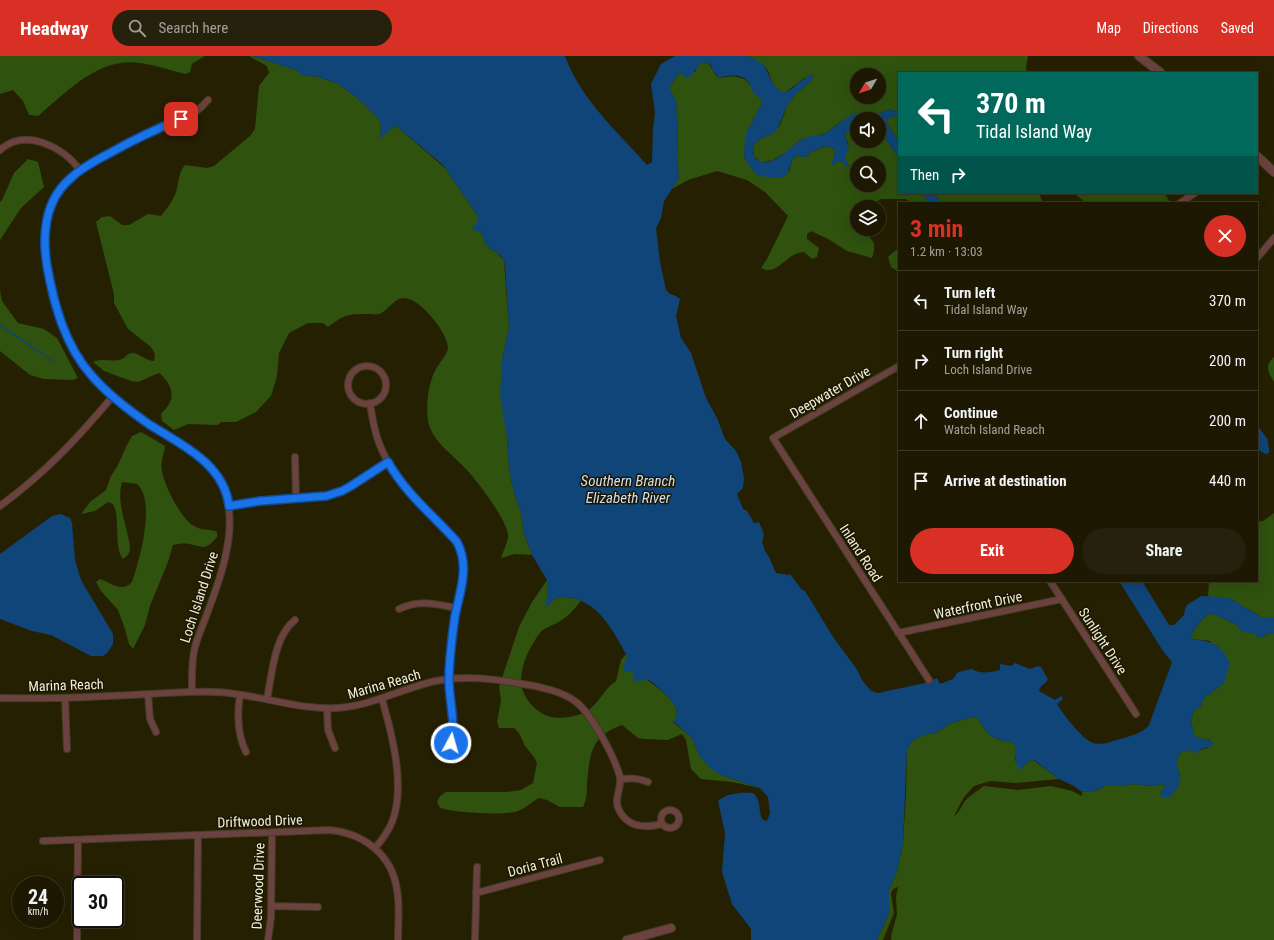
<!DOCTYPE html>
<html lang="en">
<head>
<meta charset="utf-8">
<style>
  body { margin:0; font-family:"Roboto Condensed",sans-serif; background:#25210c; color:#f1f3f6; height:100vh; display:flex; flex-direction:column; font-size:15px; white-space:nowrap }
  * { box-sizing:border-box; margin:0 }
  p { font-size:13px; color:#a0a099 }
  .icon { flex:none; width:22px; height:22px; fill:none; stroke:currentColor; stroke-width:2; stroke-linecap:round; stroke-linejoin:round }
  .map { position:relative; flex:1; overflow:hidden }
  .details { position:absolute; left:898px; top:146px; width:360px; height:380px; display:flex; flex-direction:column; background:#1c1802; border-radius:0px; box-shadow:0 4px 16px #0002,0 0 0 1px #3a3724 }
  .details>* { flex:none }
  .hud { position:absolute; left:898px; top:16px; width:360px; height:122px; border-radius:0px; box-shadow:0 4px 16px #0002,0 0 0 1px #3a3724; background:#00695c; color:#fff; overflow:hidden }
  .needle { width:26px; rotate:231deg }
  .fabs { position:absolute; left:850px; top:12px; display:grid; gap:8px }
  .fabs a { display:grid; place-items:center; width:36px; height:36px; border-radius:50%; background:#1c1802; box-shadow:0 4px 16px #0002,0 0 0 1px #3a3724; font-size:20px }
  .speed { position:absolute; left:12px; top:820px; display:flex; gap:8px; font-size:20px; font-weight:700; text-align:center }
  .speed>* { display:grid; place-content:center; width:52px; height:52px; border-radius:50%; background:#1c1802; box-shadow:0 4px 16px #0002,0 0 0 1px #3a3724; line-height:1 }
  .speed small { font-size:10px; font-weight:400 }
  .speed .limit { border:2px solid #111; border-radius:6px; background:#fff; color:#111 }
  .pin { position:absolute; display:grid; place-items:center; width:34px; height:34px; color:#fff; margin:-17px; border-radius:8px; box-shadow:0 2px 6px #0006 }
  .me { position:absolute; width:44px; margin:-22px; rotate:6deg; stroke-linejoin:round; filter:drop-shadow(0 0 3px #0008) }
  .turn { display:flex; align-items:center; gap:14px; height:84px; padding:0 12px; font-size:18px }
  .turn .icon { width:52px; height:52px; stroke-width:2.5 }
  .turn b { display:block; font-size:28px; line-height:34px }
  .then { display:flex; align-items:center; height:38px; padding:0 12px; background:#0003; gap:8px; font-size:15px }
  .round { display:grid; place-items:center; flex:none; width:42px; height:42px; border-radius:21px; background:#25210c }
  .overview { display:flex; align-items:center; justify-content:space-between; height:68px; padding:0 12px }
  h1 { font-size:24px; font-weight:700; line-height:30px; color:#d93025 }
  .primary-button { display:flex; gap:8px; margin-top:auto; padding:8px 12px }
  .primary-button a { flex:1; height:46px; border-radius:24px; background:#d93025; color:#fff; font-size:16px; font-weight:700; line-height:46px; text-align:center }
  .primary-button a+a { background:#25210c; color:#f1f3f6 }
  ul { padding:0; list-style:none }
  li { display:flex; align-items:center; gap:12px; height:60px; padding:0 12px; border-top:1px solid #3a3724 }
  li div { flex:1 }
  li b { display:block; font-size:15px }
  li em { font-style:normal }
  header { display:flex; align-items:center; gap:24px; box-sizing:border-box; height:56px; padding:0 20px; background:#d93025; color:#fff }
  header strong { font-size:19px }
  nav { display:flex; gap:22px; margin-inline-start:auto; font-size:14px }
  .search { width:280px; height:36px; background:#25210c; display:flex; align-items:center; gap:10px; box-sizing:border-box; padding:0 14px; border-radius:22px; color:#a0a099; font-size:15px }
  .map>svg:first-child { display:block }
</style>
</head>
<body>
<header>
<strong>Headway</strong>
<div class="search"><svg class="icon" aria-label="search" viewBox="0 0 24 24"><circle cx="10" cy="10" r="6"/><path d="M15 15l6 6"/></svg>Search here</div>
<nav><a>Map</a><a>Directions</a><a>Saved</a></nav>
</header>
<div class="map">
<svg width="1274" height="884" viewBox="0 0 1274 884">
  <rect width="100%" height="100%" fill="#262002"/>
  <!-- green -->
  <path fill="#2f520e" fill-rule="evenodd" d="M 0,0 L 205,0 L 192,8 L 190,16 L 185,18 C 170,14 155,9 140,7 C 98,1 67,36 38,60 L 29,59 L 23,45 L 13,34 L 0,38 Z
    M 249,0 L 253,0 L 296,14 L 302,19 L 319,21 L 339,28 L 362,46 L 379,63 L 381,71 L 380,82 L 395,69 L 445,112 L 478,160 L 480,175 L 485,186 L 489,192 L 496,196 L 504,204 L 509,271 L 502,304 L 509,413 L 514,437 L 521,457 L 524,477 L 532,499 L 515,498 L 501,502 C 503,495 507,488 508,482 C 511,469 476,423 466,413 C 454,400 437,389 430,372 C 424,356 428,327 436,313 C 439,307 447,299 448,292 C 448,277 420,242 404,242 C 394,242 388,255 379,258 C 376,259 370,258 367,258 C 347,258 344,259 328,271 L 323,267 L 308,267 L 289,277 L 279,297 L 277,320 L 271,340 L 256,356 L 236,366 L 221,366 L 218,369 L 188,368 L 174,374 L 162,365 L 161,358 C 163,355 167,352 169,348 C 176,337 168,324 159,317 L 138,326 L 131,325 L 104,315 L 93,306 C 104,301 113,307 122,303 C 126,301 127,297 133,297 C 140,298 144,304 154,305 L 155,298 L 151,291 L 128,273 L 114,247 L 114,238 L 96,166 L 102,161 L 110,160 L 122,169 L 129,169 L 148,158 L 161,160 C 167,153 173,144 176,136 C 179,126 178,117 185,109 L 207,112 L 214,110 L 251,79 L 255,73 L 259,30 L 269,17 L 267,10 Z
    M 747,0 L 1028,0 L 1026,11 L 1027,17 L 899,17 L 899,57 L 890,53 L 880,57 L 863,56 L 839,67 L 826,77 L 800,84 L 788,95 L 773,104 L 762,107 L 758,104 L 754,100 L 753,89 L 762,82 L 772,78 L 780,69 L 788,48 L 795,39 L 812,24 L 813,19 L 803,23 L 786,36 L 780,36 C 769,27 772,19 766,12 C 761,6 754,2 747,0 ZM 857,19 L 879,19 L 879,41 L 857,41 Z
    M 703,6 L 709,8 L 718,22 L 734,20 L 744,23 L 752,30 L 753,35 L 761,43 L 761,49 C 758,54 757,59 753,63 L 744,94 L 745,104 L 789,115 L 792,105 L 796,100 L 807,101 L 810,96 L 827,90 L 832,92 L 836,95 L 834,100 L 833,110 L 836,106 L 842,105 L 849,111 C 848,109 846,105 845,102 C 844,92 853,93 845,81 L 847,75 L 857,77 L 857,85 L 879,85 L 879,73 L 899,102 L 899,137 L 922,137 L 929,147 L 914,147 L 905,143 L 880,143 L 870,151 L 857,151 L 857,173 L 862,173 L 859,176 C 874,182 877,187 872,202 L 847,195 L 830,184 L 811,175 L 807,178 L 807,183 L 819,192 L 817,201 L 812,203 L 804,196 C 785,197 778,221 761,212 L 767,203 L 788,160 L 765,136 L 747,124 L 717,115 L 688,124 L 672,133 L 678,124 L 679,119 L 677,103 L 678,63 L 676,56 L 677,47 L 670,34 L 670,31 L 679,16 L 695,16 L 698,9 ZM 857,107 L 879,107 L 879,129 L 857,129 Z
    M 894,60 L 899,60 L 899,86 L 886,66 L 889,62 Z
    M 28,103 L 38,106 L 44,131 L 21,152 L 0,184 L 0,146 L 2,144 L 14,117 Z
    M 934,137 L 1039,137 L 1043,147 L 941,147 Z
    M 1074,137 L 1164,137 L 1170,146 L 1168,147 L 1086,147 Z
    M 896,194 L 899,195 L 899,216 L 891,211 L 888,201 Z
    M 0,235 L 2,245 L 18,267 L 44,273 L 57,282 L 78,322 L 73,324 L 44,323 L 30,319 L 0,295 Z
    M 1274,301 L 1274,326 C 1268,316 1264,310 1274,301 Z
    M 141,376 L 165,390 C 164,398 160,407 162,415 C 164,429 181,463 194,470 C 201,475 209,472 217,476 L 217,481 C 205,495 205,491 189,488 C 184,487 178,488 173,489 L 168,506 L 150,550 L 145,569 L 133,593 L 129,588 L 125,573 L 118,554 L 101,535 L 96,526 L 100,523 C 111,527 123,537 132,526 C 140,504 156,444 137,428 L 122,426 C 116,446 127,470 130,490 C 130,496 129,499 123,503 C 113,490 121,463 113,448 L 108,446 L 95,455 L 81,458 L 90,446 L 106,434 L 111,420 L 117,411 L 127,389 L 132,380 Z
    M 1274,457 L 1274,561 L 1261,561 L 1231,543 L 1208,541 L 1209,525 L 1257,525 L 1257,466 L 1263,465 Z
    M 547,524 L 548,536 L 546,551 C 559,537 564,541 581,544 C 574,555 566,562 555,568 C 549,571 543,572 539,578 C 530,591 522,606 521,623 C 520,639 535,657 551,661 C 560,663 572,661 581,658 C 599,651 601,635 616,625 L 621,604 L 626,598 L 627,602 L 625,616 L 632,614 C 643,621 677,642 677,657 C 677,660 675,663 673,666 L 692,682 L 700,701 L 721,719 L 760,732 L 732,726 L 701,723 L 691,713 L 686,684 L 682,678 L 668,684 L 645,683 L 638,682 L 622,669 C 591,680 590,697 587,727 C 587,736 587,743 583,751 L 560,751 L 547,744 L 539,742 C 532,746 523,754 515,756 C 498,759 457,757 440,752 L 437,746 L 440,740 L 446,736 L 506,736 L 521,734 L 533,727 L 537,707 L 534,701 L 525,690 L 519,677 L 514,672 L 499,672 L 497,666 L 501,645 L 499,631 L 519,571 L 532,546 Z
    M 1211,557 L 1237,569 L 1245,575 L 1254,577 L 1260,582 L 1268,578 L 1274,578 L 1274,884 L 891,884 L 892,876 L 897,859 L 896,840 L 898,831 L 893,833 L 891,838 L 894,857 L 883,884 L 877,884 L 889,857 L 889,834 L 897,815 L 903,787 L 906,739 L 907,693 L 913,684 L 927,678 L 936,677 L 949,668 L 958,665 L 973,661 L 978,662 C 989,680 990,683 1012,686 L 1015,690 L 1015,704 L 1021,713 L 1028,705 L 1033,704 L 1059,723 L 1016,727 L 990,725 L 974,730 L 964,741 L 954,760 C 960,756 961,750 965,745 C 970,739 978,735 984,730 L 1018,734 L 1051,730 L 1072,735 L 1082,740 L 1082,736 L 1099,734 L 1104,730 L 1121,730 L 1134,728 L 1151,730 L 1163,728 L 1165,731 L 1180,719 C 1177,713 1174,699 1182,696 C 1188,693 1193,695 1198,694 C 1203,694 1207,692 1211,690 L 1210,684 L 1197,682 L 1194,679 L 1194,675 L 1191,667 L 1194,654 L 1201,650 L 1204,642 L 1224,627 L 1210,585 L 1193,583 L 1191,579 L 1203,562 Z"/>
  <!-- water -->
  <path fill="#104579" d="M 253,0 L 565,0 C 581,44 617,75 647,109 L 652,106 L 653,73 L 655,57 L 651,28 L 661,8 L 675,0 L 747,0 C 773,7 764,23 781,36 C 791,37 795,28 804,23 C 806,21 810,20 813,18 L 812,24 L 795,39 L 788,48 L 777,74 L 772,78 L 762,82 L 753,89 C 753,96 753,102 759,105 C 773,113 794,86 805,82 C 811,79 819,80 826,77 L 852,58 L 863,56 L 880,57 L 890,53 L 899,57 L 899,60 C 893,59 890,61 886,66 L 899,86 L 899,102 L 879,73 L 879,63 L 857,63 L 857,77 L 847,76 L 845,80 L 849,91 L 845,101 L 849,112 L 844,109 L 842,105 L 836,106 L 833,111 L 832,105 L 836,95 L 832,92 L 826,90 L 810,96 L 807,101 L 796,100 L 792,105 L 786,120 L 781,122 L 759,120 L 755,117 L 745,104 L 744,94 L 746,77 L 761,49 L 761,43 C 758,41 755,38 753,36 C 751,33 752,30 749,27 C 742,17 729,19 718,22 L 716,17 L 713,16 C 712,9 710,7 703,6 C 697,10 695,16 690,21 L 685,21 L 679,16 L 670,31 L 670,34 L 677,47 L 676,56 L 678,63 L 677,103 L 679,119 L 678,124 L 664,145 L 661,162 L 656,172 L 660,206 L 666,234 L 670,238 L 676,240 L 680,243 L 676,260 L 681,282 L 691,297 L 706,342 L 717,362 L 725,383 L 736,395 L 741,406 L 744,422 L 743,432 L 737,438 L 743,453 L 747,455 L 754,467 L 759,466 L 764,478 L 762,486 L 765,495 L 769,501 L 776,517 L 788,519 L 790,518 L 802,534 L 805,535 L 833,581 L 856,612 L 862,624 L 871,635 L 878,637 L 925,627 L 937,622 L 940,628 L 953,623 L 958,616 L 972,613 C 981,619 991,616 1000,614 L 1000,608 L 1011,610 L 1015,607 L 1030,613 L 1038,610 L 1041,611 L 1048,623 C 1046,628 1040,629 1039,635 L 1055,644 L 1061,640 L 1063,643 L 1057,648 C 1063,658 1082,683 1093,687 C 1103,690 1115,684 1124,682 C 1133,679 1143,677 1149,669 L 1172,606 L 1163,595 L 1119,525 L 1142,525 L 1169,569 L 1174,569 L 1184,559 L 1185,553 L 1187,549 L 1201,540 L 1223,541 L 1231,543 L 1261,561 L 1274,561 L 1274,578 L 1268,578 L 1260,582 L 1254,577 L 1241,576 L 1237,569 L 1211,557 L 1203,562 L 1191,579 L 1193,583 C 1213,586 1221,588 1230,607 L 1224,627 L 1204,642 L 1201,650 L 1194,654 L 1191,667 L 1194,675 L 1194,679 C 1200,684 1207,682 1214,687 L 1211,690 L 1199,694 L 1197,698 L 1190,694 C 1187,695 1181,695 1179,699 C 1173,708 1182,717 1180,727 C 1179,729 1177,733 1175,735 C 1172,741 1169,742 1162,741 L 1160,737 L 1165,731 L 1163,728 L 1151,730 L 1134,728 L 1121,730 L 1104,730 L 1099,734 L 1082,736 L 1074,730 L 1059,723 L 1034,704 L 1028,705 L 1021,714 C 1014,708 1015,698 1015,690 L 1012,686 C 990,683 989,680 978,662 L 973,661 L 958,665 L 949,668 L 936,677 L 927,678 L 913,684 L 907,693 L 903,787 L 897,815 L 889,834 L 889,857 L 877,884 L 751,884 L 751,873 L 732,848 L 722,816 L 725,777 L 718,745 C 727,737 741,736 753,737 C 763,747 757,754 763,764 L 767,765 L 770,757 L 768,741 L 760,732 L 721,719 L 711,713 L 700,701 L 692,682 L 673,665 C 675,663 677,660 677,656 C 676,646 657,630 649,624 L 634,625 L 632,614 L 625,617 L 623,610 L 627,602 L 626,598 C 613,575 600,548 572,542 C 557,540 555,542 545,552 L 548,536 L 547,524 L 532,499 L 524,477 L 521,457 L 514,437 L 509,413 L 507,382 L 500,339 L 502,304 L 509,271 L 505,208 L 502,201 L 496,196 L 489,192 L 485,186 L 480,175 L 471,174 L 478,164 L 478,160 L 443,109 L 395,69 L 380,83 L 381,71 L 379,63 L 362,46 L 339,28 L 319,21 L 302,19 L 296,14 Z
    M 922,137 L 934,137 L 941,147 L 929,147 Z
    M 1257,369 L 1268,384 C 1267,388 1270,392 1269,397 L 1265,398 L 1257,393 Z
    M 61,458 L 70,462 L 72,467 L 75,504 L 81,524 L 113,578 L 113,588 L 107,597 L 103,600 L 91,600 L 51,579 L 32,575 L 0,563 L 0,498 L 52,460 Z"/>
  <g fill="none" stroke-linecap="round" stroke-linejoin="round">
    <!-- stream -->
    <path stroke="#104579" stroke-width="1.5" d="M 0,269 L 54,306"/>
    <!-- minor casing -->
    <g stroke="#423d21" stroke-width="8">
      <path id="minor" d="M 0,94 C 25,71 63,91 80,114
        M 1180,147 L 1195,137
        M 1257,202 L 1274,182
        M 899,310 L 773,382 L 929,624
        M348 329a19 19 0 1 1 38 0a19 19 0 1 1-38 0Z
        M 370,347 C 372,361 374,374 379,387 C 394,427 429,454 457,486 C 469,510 460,533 456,557 C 452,579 449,602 449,624 C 449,645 456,666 451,687
        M 295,401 L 296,442
        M 0,450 C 45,417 77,383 113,340
        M 229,450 L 260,445 L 326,440 L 342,435 L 351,430 L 388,406
        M 1050,525 L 1136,658
        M 399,553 C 420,543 435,548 457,552
        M 898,577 L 1062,543
        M 192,636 C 192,621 191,606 195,591 C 198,579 204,567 208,555 C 221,521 237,475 226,440 C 215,401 172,384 141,362 C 82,321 60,282 48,211 C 42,180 45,150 67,126 C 76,115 89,108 101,102 C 117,93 132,84 148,77 C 163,70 180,65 194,57 C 199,54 204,48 208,44
        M 148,638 L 150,663 L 156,676
        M 240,639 C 237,658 237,678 246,696
        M 0,642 C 49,643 99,641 148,638 C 171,637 194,635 217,636 C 257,638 296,654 337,652 C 372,650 402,632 436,625 C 465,619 494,623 523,628 C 539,630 564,636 576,646 C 592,658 615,702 620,721 C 622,732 613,743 619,754 C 628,772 646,772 662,768
        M 65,642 L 67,693
        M 267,643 C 272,619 274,580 295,564
        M 327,652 L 328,674 L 335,692
        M 620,723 C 631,722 638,722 648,726
        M661 763a9 9 0 1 1 18 0a9 9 0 1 1-18 0Z
        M 43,785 L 329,774 C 363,777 392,798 397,834 C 400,850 398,868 398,884
        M 375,792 C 382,784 388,776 392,766 C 406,731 392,678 382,643
        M 476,837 L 600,804
        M 271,850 L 318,851
        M 77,884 L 78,784
        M 197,884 L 198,779
        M 268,884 L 271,861 L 272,776
        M 475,884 L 477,811"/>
    </g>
    <!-- tertiary casing -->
    <g stroke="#423d21" stroke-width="10">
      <path id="tertiary" d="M 1139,0 L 1161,17
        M 1257,100 L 1274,116
        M 627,884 L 671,872"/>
    </g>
    <!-- minor -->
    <use href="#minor" stroke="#6b4240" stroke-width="6"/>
    <!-- tertiary -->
    <use href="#tertiary" stroke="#6b4240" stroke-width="8"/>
  </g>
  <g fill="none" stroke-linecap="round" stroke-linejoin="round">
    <!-- route casing -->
    <g stroke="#114b97" stroke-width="10">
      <path id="route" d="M 181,63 C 156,73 133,84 110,97 C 97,104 83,111 72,121 C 45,143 42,178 47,210 C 54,249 65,290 92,320 C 108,339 130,355 150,369 C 182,389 224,408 229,450 L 260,445 L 326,440 L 342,435 L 351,430 L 388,406 C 405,437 434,460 457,486 C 470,511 460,535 455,560 C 452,581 449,603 449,624 C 449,645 456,666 451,687"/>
    </g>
    <!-- route -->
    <use href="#route" stroke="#1a73e8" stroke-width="7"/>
  </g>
  <g text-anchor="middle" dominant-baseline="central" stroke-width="3" stroke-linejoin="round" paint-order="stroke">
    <!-- street labels -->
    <g font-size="14" fill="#f1eedc" stroke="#1c1700">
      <text transform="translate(830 336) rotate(-30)">Deepwater Drive</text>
      <text transform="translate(861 497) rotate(57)">Inland Road</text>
      <text transform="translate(199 541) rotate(-72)">Loch Island Drive</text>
      <text transform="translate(978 549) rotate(-12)">Waterfront Drive</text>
      <text transform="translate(1103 585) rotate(57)">Sunlight Drive</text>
      <text transform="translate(384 628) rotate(-16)">Marina Reach</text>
      <text transform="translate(66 629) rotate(-2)">Marina Reach</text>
      <text transform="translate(260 765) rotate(-2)">Driftwood Drive</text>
      <text transform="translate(535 809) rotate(-15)">Doria Trail</text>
      <text transform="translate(258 830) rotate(-88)">Deerwood Drive</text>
    </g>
    <!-- water labels -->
    <g font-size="15" font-style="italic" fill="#cedff2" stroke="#1c1700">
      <text x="628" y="425">Southern Branch<tspan x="628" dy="17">Elizabeth River</tspan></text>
    </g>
  </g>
</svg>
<div class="fabs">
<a><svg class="needle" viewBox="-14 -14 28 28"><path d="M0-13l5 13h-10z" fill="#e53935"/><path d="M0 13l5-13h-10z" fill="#a0a099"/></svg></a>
<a><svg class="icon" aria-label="sound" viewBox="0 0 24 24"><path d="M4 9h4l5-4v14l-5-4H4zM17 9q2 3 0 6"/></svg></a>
<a><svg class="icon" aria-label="search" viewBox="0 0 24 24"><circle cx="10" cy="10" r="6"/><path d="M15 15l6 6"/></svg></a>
<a><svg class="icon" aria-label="layers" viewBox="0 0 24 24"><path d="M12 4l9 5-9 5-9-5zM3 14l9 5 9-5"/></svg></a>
</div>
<div class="speed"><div>24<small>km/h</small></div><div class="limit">30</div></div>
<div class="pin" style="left:181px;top:63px;background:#d93025"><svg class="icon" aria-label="arrive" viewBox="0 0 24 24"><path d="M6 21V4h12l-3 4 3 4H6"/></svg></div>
<svg class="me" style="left:451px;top:687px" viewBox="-20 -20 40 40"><circle r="17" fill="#1a73e8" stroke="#fff" stroke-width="3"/><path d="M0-11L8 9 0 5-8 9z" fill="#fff"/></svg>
<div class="hud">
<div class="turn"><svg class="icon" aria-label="left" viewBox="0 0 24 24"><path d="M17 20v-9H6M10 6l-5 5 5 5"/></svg><div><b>370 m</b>Tidal Island Way</div></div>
<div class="then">Then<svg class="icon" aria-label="right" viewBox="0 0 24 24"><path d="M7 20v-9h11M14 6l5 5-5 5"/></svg></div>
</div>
<section class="details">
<div class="overview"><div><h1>3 min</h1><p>1.2 km · 13:03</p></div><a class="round" style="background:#d93025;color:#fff"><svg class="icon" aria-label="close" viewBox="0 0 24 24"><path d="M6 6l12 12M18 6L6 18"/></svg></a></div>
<ul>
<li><svg class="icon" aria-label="left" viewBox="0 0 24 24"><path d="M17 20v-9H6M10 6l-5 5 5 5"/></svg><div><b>Turn left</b><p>Tidal Island Way</p></div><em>370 m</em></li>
<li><svg class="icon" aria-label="right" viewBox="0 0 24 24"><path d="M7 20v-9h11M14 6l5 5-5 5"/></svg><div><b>Turn right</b><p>Loch Island Drive</p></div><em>200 m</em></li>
<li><svg class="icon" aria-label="ahead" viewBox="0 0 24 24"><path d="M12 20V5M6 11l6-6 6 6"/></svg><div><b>Continue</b><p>Watch Island Reach</p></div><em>200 m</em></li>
<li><svg class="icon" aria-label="arrive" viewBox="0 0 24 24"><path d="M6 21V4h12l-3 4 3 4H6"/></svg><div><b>Arrive at destination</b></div><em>440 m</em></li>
</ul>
<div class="primary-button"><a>Exit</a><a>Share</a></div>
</section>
</div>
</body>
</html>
